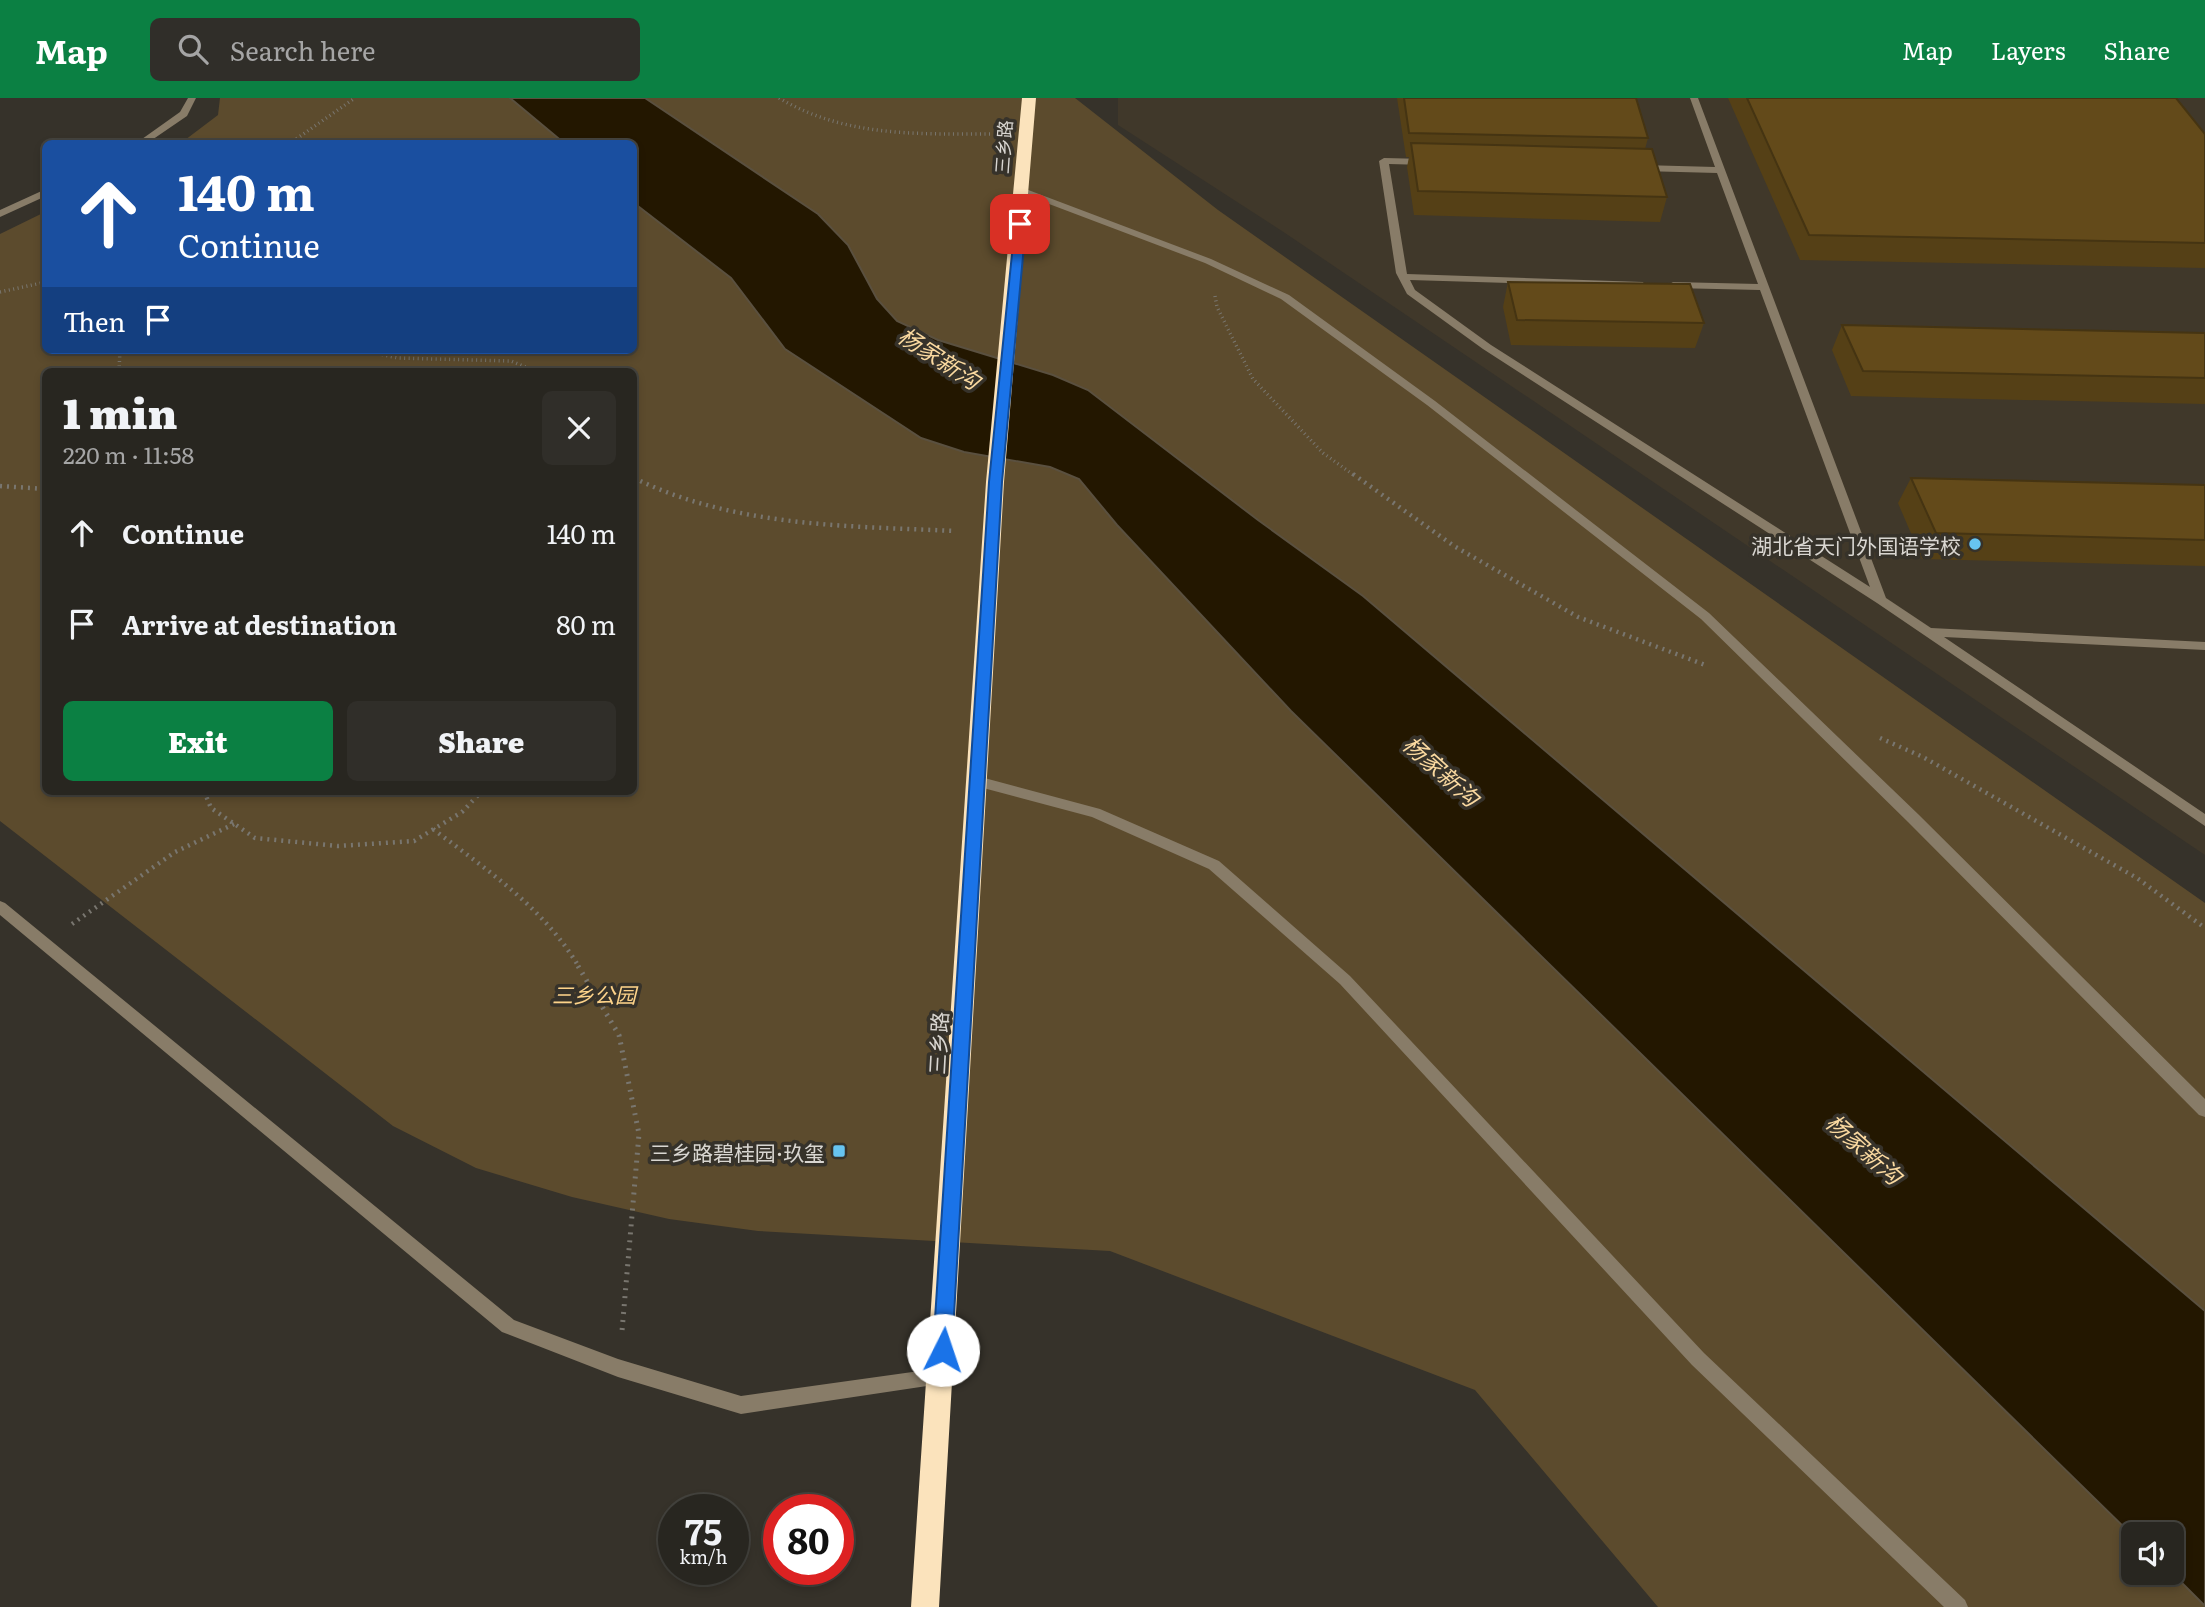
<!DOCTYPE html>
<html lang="en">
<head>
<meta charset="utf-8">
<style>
  body { margin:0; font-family:Literata,"Noto Sans SC",serif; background:#302e29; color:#f1f3f6; height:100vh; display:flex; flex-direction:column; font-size:26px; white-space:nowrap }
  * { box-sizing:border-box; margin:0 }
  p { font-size:23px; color:#a5a5a5 }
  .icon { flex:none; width:38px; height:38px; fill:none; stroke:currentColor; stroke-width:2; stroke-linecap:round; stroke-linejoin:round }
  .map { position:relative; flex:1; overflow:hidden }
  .drawer { position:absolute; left:42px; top:270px; width:595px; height:427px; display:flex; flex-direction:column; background:#282620; border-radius:10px; box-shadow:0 4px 10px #0003,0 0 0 2px #44433e }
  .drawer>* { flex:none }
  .banner { position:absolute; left:42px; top:42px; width:595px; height:214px; border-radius:10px; box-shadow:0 4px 10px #0003,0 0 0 2px #44433e; background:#1a4fa0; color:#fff; overflow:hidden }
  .controls { position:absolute; left:2121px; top:1424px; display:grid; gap:14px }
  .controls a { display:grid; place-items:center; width:63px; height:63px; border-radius:10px; background:#282620; box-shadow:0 4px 10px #0003,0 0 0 2px #44433e; font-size:35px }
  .speed { position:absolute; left:658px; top:1396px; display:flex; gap:14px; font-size:35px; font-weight:700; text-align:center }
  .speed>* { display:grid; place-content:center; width:91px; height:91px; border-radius:50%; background:#282620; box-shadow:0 4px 10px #0003,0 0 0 2px #44433e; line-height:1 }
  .speed small { font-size:18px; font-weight:400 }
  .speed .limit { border:10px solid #d22; background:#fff; color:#111 }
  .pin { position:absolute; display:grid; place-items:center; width:60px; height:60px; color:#fff; margin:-30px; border-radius:14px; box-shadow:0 4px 10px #0006 }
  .me { position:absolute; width:77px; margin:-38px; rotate:4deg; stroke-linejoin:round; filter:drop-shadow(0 0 5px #0008) }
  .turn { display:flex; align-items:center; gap:24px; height:147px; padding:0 21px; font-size:32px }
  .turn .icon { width:91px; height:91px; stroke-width:2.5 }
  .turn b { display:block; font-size:49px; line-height:60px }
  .then { display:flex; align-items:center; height:66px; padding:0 21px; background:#0003; gap:14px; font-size:26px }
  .round { display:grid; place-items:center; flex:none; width:74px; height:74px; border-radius:10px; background:#302e29 }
  .overview { display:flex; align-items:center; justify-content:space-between; height:119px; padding:0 21px }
  h1 { font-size:42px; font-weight:800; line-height:52px }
  .action { display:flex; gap:14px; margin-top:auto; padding:14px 21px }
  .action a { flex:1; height:80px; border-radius:10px; background:#0b8043; color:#fff; font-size:28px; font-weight:800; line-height:80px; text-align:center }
  .action a+a { background:#302e29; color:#f1f3f6 }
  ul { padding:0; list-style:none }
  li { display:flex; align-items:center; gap:21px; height:91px; padding:0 21px }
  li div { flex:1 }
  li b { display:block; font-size:26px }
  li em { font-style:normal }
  header { display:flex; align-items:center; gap:42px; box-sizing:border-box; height:98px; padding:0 35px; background:#0b8043; color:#fff }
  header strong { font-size:33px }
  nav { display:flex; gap:38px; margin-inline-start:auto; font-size:24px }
  .search { width:490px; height:63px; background:#302e29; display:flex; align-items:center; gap:18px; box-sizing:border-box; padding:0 24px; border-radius:10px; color:#a5a5a5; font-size:26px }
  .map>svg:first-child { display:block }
</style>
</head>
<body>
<header>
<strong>Map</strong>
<div class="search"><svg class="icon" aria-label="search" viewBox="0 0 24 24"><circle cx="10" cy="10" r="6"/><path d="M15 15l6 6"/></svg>Search here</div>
<nav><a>Map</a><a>Layers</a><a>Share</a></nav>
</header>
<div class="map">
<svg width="2205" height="1509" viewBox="0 0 2205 1509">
  <rect width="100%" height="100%" fill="#36322a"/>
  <!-- built -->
  <path fill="#40382a" d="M 1118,0 L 2205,0 L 2205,757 L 1285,135 L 1118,27 Z"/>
  <!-- green -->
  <path fill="#5c4b2d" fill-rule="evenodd" d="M 220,0 L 1075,0 L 1218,112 L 2205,805 L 2205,1509 L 1658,1509 L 1475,1292 L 1110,1153 L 758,1133 L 669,1121 L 572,1099 L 476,1070 L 393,1028 L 0,723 L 0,136 L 45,114 L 46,252 L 634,252 L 634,46 L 181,45 L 218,17 ZM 46,273 L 634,273 L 634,693 L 46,693 ZM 2133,1437 L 2172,1437 L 2172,1475 L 2133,1475 Z"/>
  <!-- water -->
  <path fill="#231700" stroke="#5a503f" stroke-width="2" d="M 510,0 L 645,0 L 818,116 L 848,147 L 877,201 L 897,223 L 938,242 L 1053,277 L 1088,292 L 1258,422 L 1363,498 L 2205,1213 L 2205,1508 L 2172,1475 L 2172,1437 L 2133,1438 L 1291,613 L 1117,427 L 1079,381 L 1050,369 L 964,354 L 921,340 L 785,251 L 731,180 L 634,105 L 634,46 L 564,45 Z"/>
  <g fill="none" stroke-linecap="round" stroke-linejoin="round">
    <!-- path-far2 -->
    <path stroke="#79766f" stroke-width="3.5" stroke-dasharray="1 3.5" stroke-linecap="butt" d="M 779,0 C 845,39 917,36 991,36
      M 289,46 L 355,0
      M 0,194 L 46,184
      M 1215,198 L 1217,209 L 1253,281 L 1323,355 L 1355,378
      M 360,252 L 398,260 L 511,263 L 535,273
      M 119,273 L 120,252"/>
    <!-- path-far1 -->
    <path stroke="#79766f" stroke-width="4.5" stroke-dasharray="2 5" stroke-linecap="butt" d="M 1353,376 L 1454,448 L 1578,519 L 1708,568
      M 634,380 C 734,429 847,428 956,433
      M 0,388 L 46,391
      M 1880,640 L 1923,659 L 2137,780 L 2205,830
      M 204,693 L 211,710 L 255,740 L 338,748 L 414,743 L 462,714 L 482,693
      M 433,731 C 487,772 544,810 579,869
      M 72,826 L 175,754 L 234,726"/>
    <!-- path -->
    <path stroke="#79766f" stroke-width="5" stroke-dasharray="2 6" stroke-linecap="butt" d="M 578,868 L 619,937 L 639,1036 L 622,1233"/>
    <!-- lane -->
    <path fill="#887c68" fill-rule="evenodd" d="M 1690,0 L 1698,0 L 1886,500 L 1931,530 L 2205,544 L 2205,552 L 1944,539 L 2205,716 L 2205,728 L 1877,505 L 1483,251 L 1407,196 L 1396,175 L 1379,63 L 1384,60 L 1426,61 L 1431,64 L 1426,67 L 1389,66 L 1407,176 L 1643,184 L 1644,186 L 1639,189 L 1410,182 L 1415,192 L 1491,247 L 1870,489 L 1760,192 L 1673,190 L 1668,187 L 1673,184 L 1758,186 L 1717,75 L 1642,73 L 1637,70 L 1642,67 L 1715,69 Z
      M 1023,90 L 1211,161 L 1289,197 L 1435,303 L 1709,515 L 1918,716 L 2205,1001 L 2205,1019 L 2199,1017 L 1908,724 L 1701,521 L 1427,307 L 1281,201 L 1205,165 L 1020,95 L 1020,91 Z
      M 977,678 L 1100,711 L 1219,763 L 1350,878 L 1704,1255 L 1965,1502 L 1968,1509 L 1944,1509 L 1692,1267 L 1340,886 L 1209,771 L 1092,719 L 972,687 L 970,683 L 972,679 Z"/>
    <!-- street -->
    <path fill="#887c68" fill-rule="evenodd" d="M 188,0 L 196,0 L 187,18 L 146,46 L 135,46 L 180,14 Z
      M 46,91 L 46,98 L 0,119 L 0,112 Z
      M 0,803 L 5,805 L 514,1222 L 618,1261 L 741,1298 L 941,1270 L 947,1273 L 950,1279 L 947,1285 L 741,1316 L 618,1279 L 502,1234 L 0,817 Z"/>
    <!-- highway -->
    <path fill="#fbe3bc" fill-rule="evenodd" d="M 1022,0 L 1036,0 L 1004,384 L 939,1509 L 911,1509 L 986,384 Z"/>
  </g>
  <!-- wall -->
  <path fill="#554016" d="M 1397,0 L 1636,0 L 1648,40 L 1645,51 L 1667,99 L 1660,124 L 1414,117 L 1407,69 L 1409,59 L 1406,59 Z
    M 1728,0 L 2176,0 L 2205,36 L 2205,170 L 1800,162 Z
    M 1508,184 L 1704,225 L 1695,250 L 1511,247 L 1503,209 Z
    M 1842,227 L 2205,235 L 2205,306 L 1851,298 L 1832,252 Z
    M 1911,380 L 2205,387 L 2205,468 L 1922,461 L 1898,405 Z"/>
  <!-- building -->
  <path fill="#634a1a" stroke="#453412" stroke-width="2" d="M 1404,0 L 1636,0 L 1648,40 L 1409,35 Z
    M 1747,0 L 2176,0 L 2205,36 L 2205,145 L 1809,137 Z
    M 1411,45 L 1652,51 L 1667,99 L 1418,93 Z
    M 1508,184 L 1690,186 L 1704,225 L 1517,222 Z
    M 1842,227 L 2205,235 L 2205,280 L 1863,273 Z
    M 1911,380 L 2205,387 L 2205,442 L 1936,435 Z"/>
  <!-- route -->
  <path fill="#1a73e8" stroke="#114b97" stroke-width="2" d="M 1020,123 L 1026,126 L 1002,384 L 952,1252 L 950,1259 L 943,1262 L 936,1259 L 933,1252 L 989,384 L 1015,126 Z"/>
  <!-- markers -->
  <g fill="#67c4f0" stroke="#36322a" stroke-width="2.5">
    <circle cx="1975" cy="446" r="7"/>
    <rect x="832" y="1046" width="14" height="14" rx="3.5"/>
  </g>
  <g text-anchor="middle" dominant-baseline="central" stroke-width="7" stroke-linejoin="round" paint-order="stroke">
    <!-- far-street labels -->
    <g font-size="18" fill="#d9d6d1" stroke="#36322a">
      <text transform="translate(1003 49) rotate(-86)">三乡路</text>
    </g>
    <!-- poi labels -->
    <g font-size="21" fill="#d9d6d1" stroke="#36322a" text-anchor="end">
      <text x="1961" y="446">湖北省天门外国语学校</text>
      <text x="825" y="1053">三乡路碧桂园·玖玺</text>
    </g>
    <!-- park labels -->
    <g font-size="21" font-style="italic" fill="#fdd38a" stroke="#36322a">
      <text x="594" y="895">三乡公园</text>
    </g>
    <!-- street labels -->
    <g font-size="21" fill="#d9d6d1" stroke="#36322a">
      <text transform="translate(937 945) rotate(-87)">三乡路</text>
    </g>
    <!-- water labels -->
    <g font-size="23" font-style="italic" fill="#fad9a0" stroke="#36322a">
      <text transform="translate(940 259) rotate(33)">杨家新沟</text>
      <text transform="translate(1442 672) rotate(42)">杨家新沟</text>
      <text transform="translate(1865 1050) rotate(42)">杨家新沟</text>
    </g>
  </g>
</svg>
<div class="controls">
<a><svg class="icon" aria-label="sound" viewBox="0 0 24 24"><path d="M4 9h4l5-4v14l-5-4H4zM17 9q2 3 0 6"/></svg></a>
</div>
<div class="speed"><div>75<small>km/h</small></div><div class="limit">80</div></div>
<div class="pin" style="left:1020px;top:126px;background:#d93025"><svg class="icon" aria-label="arrive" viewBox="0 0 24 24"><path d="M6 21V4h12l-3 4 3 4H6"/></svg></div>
<svg class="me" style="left:943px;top:1252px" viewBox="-20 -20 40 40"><circle r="19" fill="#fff"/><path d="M0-13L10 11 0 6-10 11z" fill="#1a73e8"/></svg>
<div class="banner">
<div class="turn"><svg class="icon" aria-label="ahead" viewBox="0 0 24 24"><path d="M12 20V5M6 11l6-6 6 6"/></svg><div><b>140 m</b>Continue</div></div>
<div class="then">Then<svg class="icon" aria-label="arrive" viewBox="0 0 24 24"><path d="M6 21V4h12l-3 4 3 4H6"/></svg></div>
</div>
<section class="drawer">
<div class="overview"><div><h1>1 min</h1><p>220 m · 11:58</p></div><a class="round"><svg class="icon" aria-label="close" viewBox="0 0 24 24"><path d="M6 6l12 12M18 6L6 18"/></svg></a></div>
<ul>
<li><svg class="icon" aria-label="ahead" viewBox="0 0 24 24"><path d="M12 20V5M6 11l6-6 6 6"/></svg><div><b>Continue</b></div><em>140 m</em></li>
<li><svg class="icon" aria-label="arrive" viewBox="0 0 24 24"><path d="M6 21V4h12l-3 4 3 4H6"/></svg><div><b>Arrive at destination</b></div><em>80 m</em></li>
</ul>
<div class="action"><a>Exit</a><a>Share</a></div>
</section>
</div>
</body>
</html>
